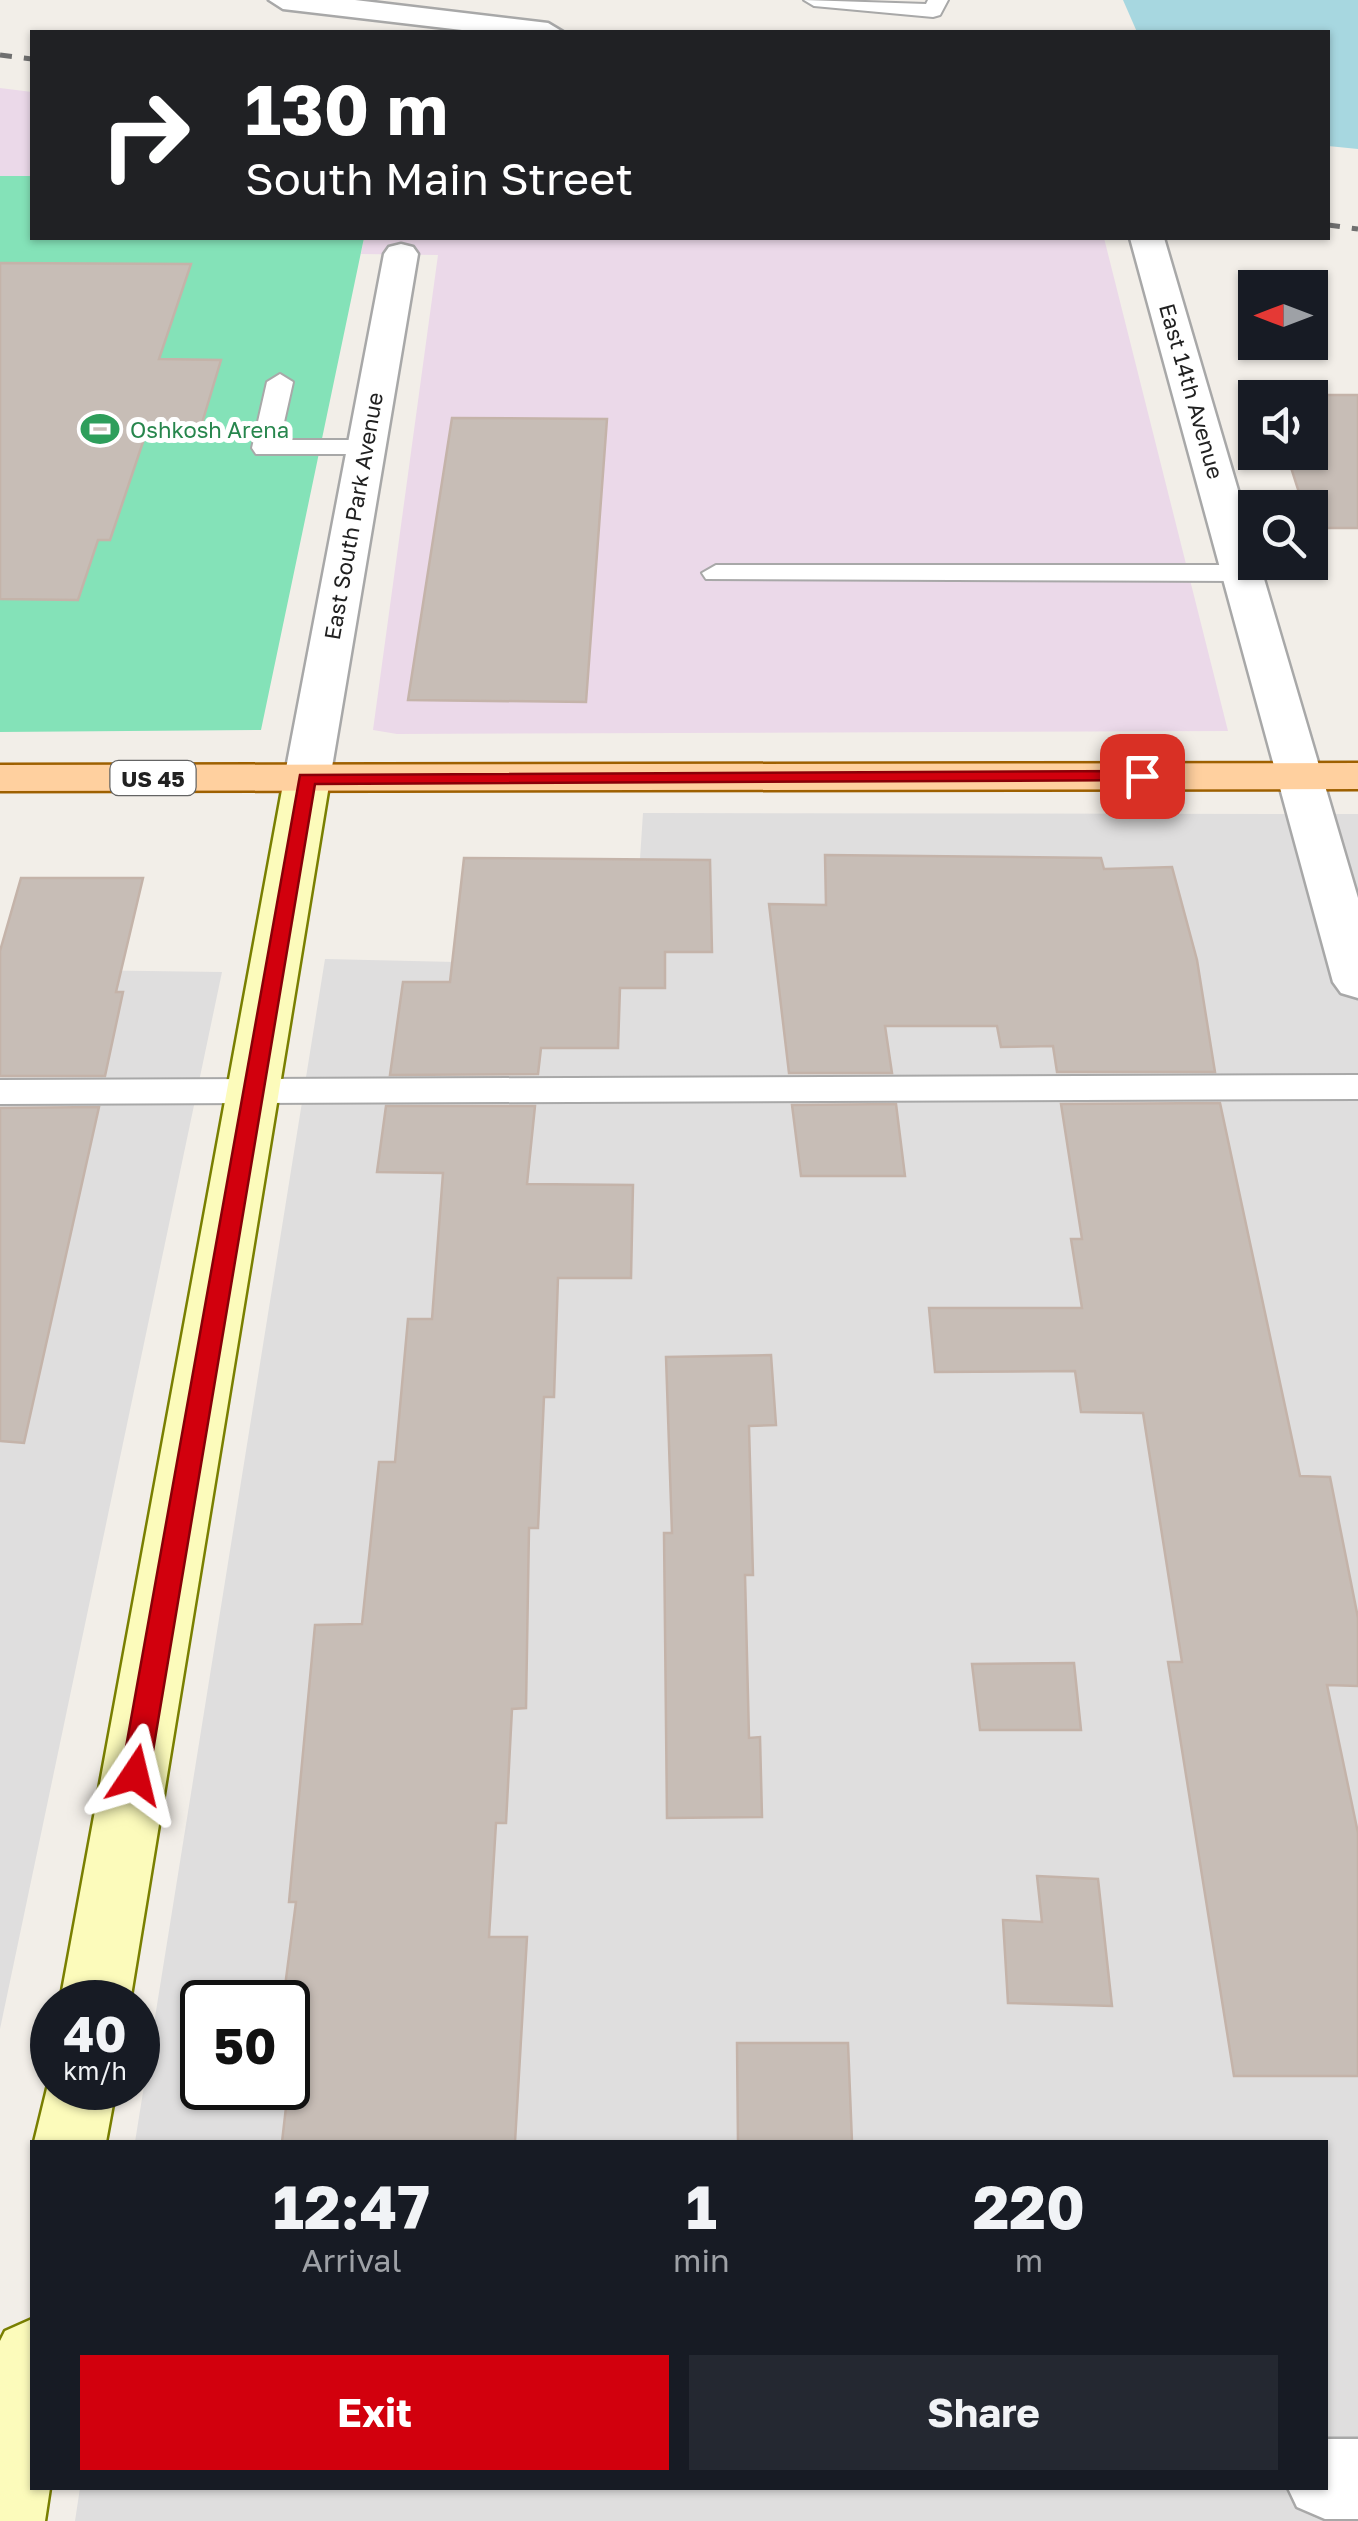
<!DOCTYPE html>
<html lang="en">
<head>
<meta charset="utf-8">
<style>
  body { margin:0; font-family:"Golos Text",sans-serif; background:#242831; color:#f1f3f6; height:100vh; display:flex; flex-direction:column; font-size:38px; white-space:nowrap }
  * { box-sizing:border-box; margin:0 }
  p { font-size:32px; color:#9ea1a6 }
  .icon { flex:none; width:55px; height:55px; fill:none; stroke:currentColor; stroke-width:2; stroke-linecap:round; stroke-linejoin:round }
  .map { position:relative; flex:1; overflow:hidden }
  .side { position:absolute; left:30px; top:2140px; width:1298px; height:350px; display:flex; flex-direction:column; background:#171b24; border-radius:0px; box-shadow:0 2px 8px #0004 }
  .side>* { flex:none }
  .guide { position:absolute; left:30px; top:30px; width:1300px; height:210px; border-radius:0px; box-shadow:0 2px 8px #0004; background:#202124; color:#fff; overflow:hidden }
  .needle { width:65px; rotate:270deg }
  .tools { position:absolute; left:1238px; top:270px; display:grid; gap:20px }
  .tools a { display:grid; place-items:center; width:90px; height:90px; border-radius:0px; background:#171b24; box-shadow:0 2px 8px #0004; font-size:50px }
  .speed { position:absolute; left:30px; top:1980px; display:flex; gap:20px; font-size:50px; font-weight:700; text-align:center }
  .speed>* { display:grid; place-content:center; width:130px; height:130px; border-radius:50%; background:#171b24; box-shadow:0 2px 8px #0004; line-height:1 }
  .speed small { font-size:25px; font-weight:400 }
  .speed .limit { border:5px solid #111; border-radius:15px; background:#fff; color:#111 }
  .pin { position:absolute; display:grid; place-items:center; width:85px; height:85px; color:#fff; margin:-42px; border-radius:20px; box-shadow:0 5px 15px #0006 }
  .me { position:absolute; width:110px; margin:-55px; rotate:10deg; stroke-linejoin:round; filter:drop-shadow(0 0 8px #0008) }
  .turn { display:flex; align-items:center; gap:35px; height:210px; padding:0 50px; font-size:45px }
  .turn .icon { width:130px; height:130px; stroke-width:2.5 }
  .turn b { display:block; font-size:70px; line-height:85px }
  .eta { display:flex; justify-content:space-evenly; align-items:center; height:170px; text-align:center }
  .eta b { font-size:60px; font-weight:700; line-height:70px }
  .cta { display:flex; gap:20px; margin-top:auto; padding:20px 50px }
  .cta a { flex:1; height:115px; border-radius:0px; background:#d2000d; color:#fff; font-size:40px; font-weight:700; line-height:115px; text-align:center }
  .cta a+a { background:#242831; color:#f1f3f6 }
  .map>svg:first-child { display:block }
</style>
</head>
<body>
<div class="map">
<svg width="1358" height="2521" viewBox="0 0 1358 2521">
  <rect width="100%" height="100%" fill="#f2eee8"/>
  <!-- residential -->
  <path fill="#dfdede" fill-rule="evenodd" d="M 643,813 L 1358,814 L 1358,2521 L 75,2521 L 80,2488 L 1325,2488 L 1325,2142 L 135,2142 L 325,959 L 633,966 ZM 202,2002 L 288,2002 L 288,2088 L 202,2088 Z
    M 0,969 L 222,972 L 0,2029 Z"/>
  <!-- industrial -->
  <path fill="#ebd9e9" d="M 0,88 L 32,92 L 32,176 L 0,176 Z
    M 364,238 L 1104,238 L 1228,731 L 397,734 L 373,730 L 438,255 L 361,254 Z"/>
  <!-- pitch -->
  <path fill="#84e2b8" d="M 0,176 L 32,176 L 32,238 L 364,238 L 261,730 L 0,732 Z"/>
  <!-- water -->
  <path fill="#a7d7e0" d="M 1123,0 L 1358,0 L 1358,149 L 1328,146 L 1328,32 L 1137,32 Z"/>
  <!-- building -->
  <path fill="#c7bdb6" stroke="#c4b3a9" stroke-width="2.5" d="M 0,263 L 191,264 L 159,359 L 221,360 L 199,433 L 146,433 L 110,540 L 98,540 L 78,600 L 0,599 Z
    M 1267,395 L 1358,395 L 1358,528 L 1310,528 L 1310,508 L 1304,508 L 1286,452 L 1310,452 L 1310,398 Z
    M 452,418 L 607,419 L 586,702 L 408,700 Z
    M 825,855 L 1101,858 L 1104,869 L 1172,867 L 1197,960 L 1215,1072 L 1057,1072 L 1053,1046 L 1001,1047 L 997,1026 L 885,1026 L 892,1073 L 789,1073 L 769,904 L 826,905 Z
    M 464,858 L 710,860 L 712,952 L 665,952 L 665,988 L 620,988 L 618,1048 L 541,1048 L 538,1074 L 390,1075 L 403,982 L 450,982 Z
    M 21,878 L 143,878 L 116,992 L 123,992 L 105,1076 L 0,1076 L 0,951 Z
    M 1220,1103 L 1300,1476 L 1330,1477 L 1358,1618 L 1358,1686 L 1327,1685 L 1358,1833 L 1358,2076 L 1234,2076 L 1168,1662 L 1182,1662 L 1143,1413 L 1081,1412 L 1075,1371 L 935,1372 L 929,1308 L 1082,1308 L 1071,1239 L 1082,1239 L 1061,1104 Z
    M 896,1104 L 905,1176 L 801,1176 L 792,1105 Z
    M 386,1106 L 535,1106 L 527,1184 L 633,1185 L 631,1278 L 558,1278 L 554,1397 L 544,1397 L 538,1528 L 529,1528 L 526,1708 L 512,1709 L 506,1823 L 496,1823 L 489,1937 L 527,1937 L 515,2142 L 282,2142 L 288,2090 L 288,2002 L 283,2002 L 296,1902 L 289,1902 L 315,1625 L 362,1624 L 379,1462 L 395,1462 L 408,1319 L 432,1319 L 443,1173 L 377,1172 Z
    M 99,1107 L 24,1443 L 0,1441 L 0,1108 Z
    M 771,1355 L 776,1425 L 749,1426 L 753,1575 L 745,1575 L 749,1738 L 760,1737 L 762,1817 L 667,1818 L 664,1533 L 672,1533 L 666,1357 Z
    M 1074,1663 L 1081,1730 L 980,1730 L 972,1664 Z
    M 1037,1876 L 1098,1879 L 1112,2006 L 1008,2003 L 1003,1920 L 1042,1922 Z
    M 737,2043 L 848,2043 L 852,2142 L 738,2142 Z"/>
  <g fill="none" stroke-linecap="round" stroke-linejoin="round">
    <!-- lane casing -->
    <g stroke="#a8a8a8" stroke-width="4">
      <path id="lane" d="M 804,0 L 926,4 L 928,0 L 948,0 L 940,15 L 933,17 L 814,6 Z
        M 280,374 L 293,382 L 280,440 L 365,440 L 378,448 L 374,454 L 256,454 L 252,448 L 267,382 Z
        M 716,565 L 1244,565 L 1258,573 L 1244,581 L 706,579 L 702,573 Z
        M 1358,1075 L 1358,1099 L 0,1104 L 0,1080 Z"/>
    </g>
    <!-- street casing -->
    <g stroke="#a8a8a8" stroke-width="5">
      <path id="street" d="M 269,0 L 355,0 L 548,23 L 563,32 L 479,32 L 283,9 Z
        M 1130,238 L 1164,238 L 1255,548 L 1255,562 L 1259,562 L 1358,898 L 1358,998 L 1341,993 L 1333,982 Z
        M 401,244 L 413,247 L 418,254 L 330,779 L 323,789 L 307,793 L 291,789 L 284,779 L 384,254 L 389,247 Z
        M 1325,2439 L 1358,2439 L 1358,2519 L 1325,2519 L 1297,2507 L 1288,2488 L 1325,2488 Z"/>
    </g>
    <!-- secondary casing -->
    <g stroke="#797f01" stroke-width="5">
      <path id="secondary" d="M 307,765 L 323,769 L 330,779 L 130,2002 L 60,2002 L 284,779 L 291,769 Z
        M 52,2068 L 52,2088 L 116,2088 L 106,2142 L 34,2142 Z
        M 32,2319 L 32,2488 L 50,2488 L 45,2521 L 0,2521 L 0,2341 L 5,2331 Z"/>
    </g>
    <!-- primary casing -->
    <g stroke="#9e6000" stroke-width="5">
      <path id="primary" d="M 1358,763 L 1358,789 L 0,791 L 0,765 Z"/>
    </g>
    <!-- lane -->
    <use href="#lane" fill="#fff" fill-rule="evenodd"/>
    <!-- street -->
    <use href="#street" fill="#fff" fill-rule="evenodd"/>
    <!-- secondary -->
    <use href="#secondary" fill="#fcfbbb" fill-rule="evenodd"/>
    <!-- primary -->
    <use href="#primary" fill="#ffd09f" fill-rule="evenodd"/>
    <!-- rail -->
    <path stroke="#6f6f6f" stroke-width="5" stroke-dasharray="12 12" stroke-linecap="butt" d="M 0,55 L 32,59
      M 1328,225 L 1358,229"/>
  </g>
  <!-- route -->
  <path fill="#d2000d" stroke="#880008" stroke-width="2.5" d="M 1142,771 L 1151,776 L 1149,780 L 315,784 L 149,1775 L 145,1784 L 125,1784 L 121,1775 L 300,775 Z"/>
  <!-- icons -->
  <defs>
    <g id="stadium-bare" transform="scale(3)"><path d="M0-5a6.5 5 0 1 0 0 10a6.5 5 0 1 0 0-10ZM-3.5-1.8h7v3.6h-7Z" fill="#2e9e5b" stroke="#fff" stroke-width="2.5" paint-order="stroke"/></g>
  </defs>
  <g fill-rule="evenodd">
    <use href="#stadium-bare" x="100" y="429"/>
  </g>
  <g text-anchor="middle" dominant-baseline="central" stroke-width="10" stroke-linejoin="round" paint-order="stroke">
    <!-- far-street labels -->
    <g font-size="22" fill="#212121" stroke="#fff">
      <text transform="translate(1192 391) rotate(74)">East 14th Avenue</text>
      <text transform="translate(353 516) rotate(-80)">East South Park Avenue</text>
    </g>
    <!-- far-leisure labels -->
    <g font-size="22" fill="#27864d" stroke="#fff" text-anchor="start">
      <text x="130" y="429">Oshkosh Arena</text>
    </g>
    <!-- shield labels -->
    <rect fill="#fff" stroke="#646464" stroke-width="2.5" x="110.5" y="761" width="85" height="34" rx="8"/>
    <g font-size="22" font-weight="bold" fill="#212121">
      <text x="153" y="778">US 45</text>
    </g>
  </g>
</svg>
<div class="tools">
<a><svg class="needle" viewBox="-14 -14 28 28"><path d="M0-13l5 13h-10z" fill="#e53935"/><path d="M0 13l5-13h-10z" fill="#9ea1a6"/></svg></a>
<a><svg class="icon" aria-label="sound" viewBox="0 0 24 24"><path d="M4 9h4l5-4v14l-5-4H4zM17 9q2 3 0 6"/></svg></a>
<a><svg class="icon" aria-label="search" viewBox="0 0 24 24"><circle cx="10" cy="10" r="6"/><path d="M15 15l6 6"/></svg></a>
</div>
<div class="speed"><div>40<small>km/h</small></div><div class="limit">50</div></div>
<div class="pin" style="left:1142px;top:776px;background:#d93025"><svg class="icon" aria-label="arrive" viewBox="0 0 24 24"><path d="M6 21V4h12l-3 4 3 4H6"/></svg></div>
<svg class="me" style="left:135px;top:1775px" viewBox="-20 -20 40 40"><path d="M0-17L14 15 0 8-14 15z" fill="#d2000d" stroke="#fff" stroke-width="4"/></svg>
<div class="guide">
<div class="turn"><svg class="icon" aria-label="right" viewBox="0 0 24 24"><path d="M7 20v-9h11M14 6l5 5-5 5"/></svg><div><b>130 m</b>South Main Street</div></div>
</div>
<section class="side">
<div class="eta">
<div><b>12:47</b><p>Arrival</p></div>
<div><b>1</b><p>min</p></div>
<div><b>220</b><p>m</p></div>
</div>
<div class="cta"><a>Exit</a><a>Share</a></div>
</section>
</div>
</body>
</html>
